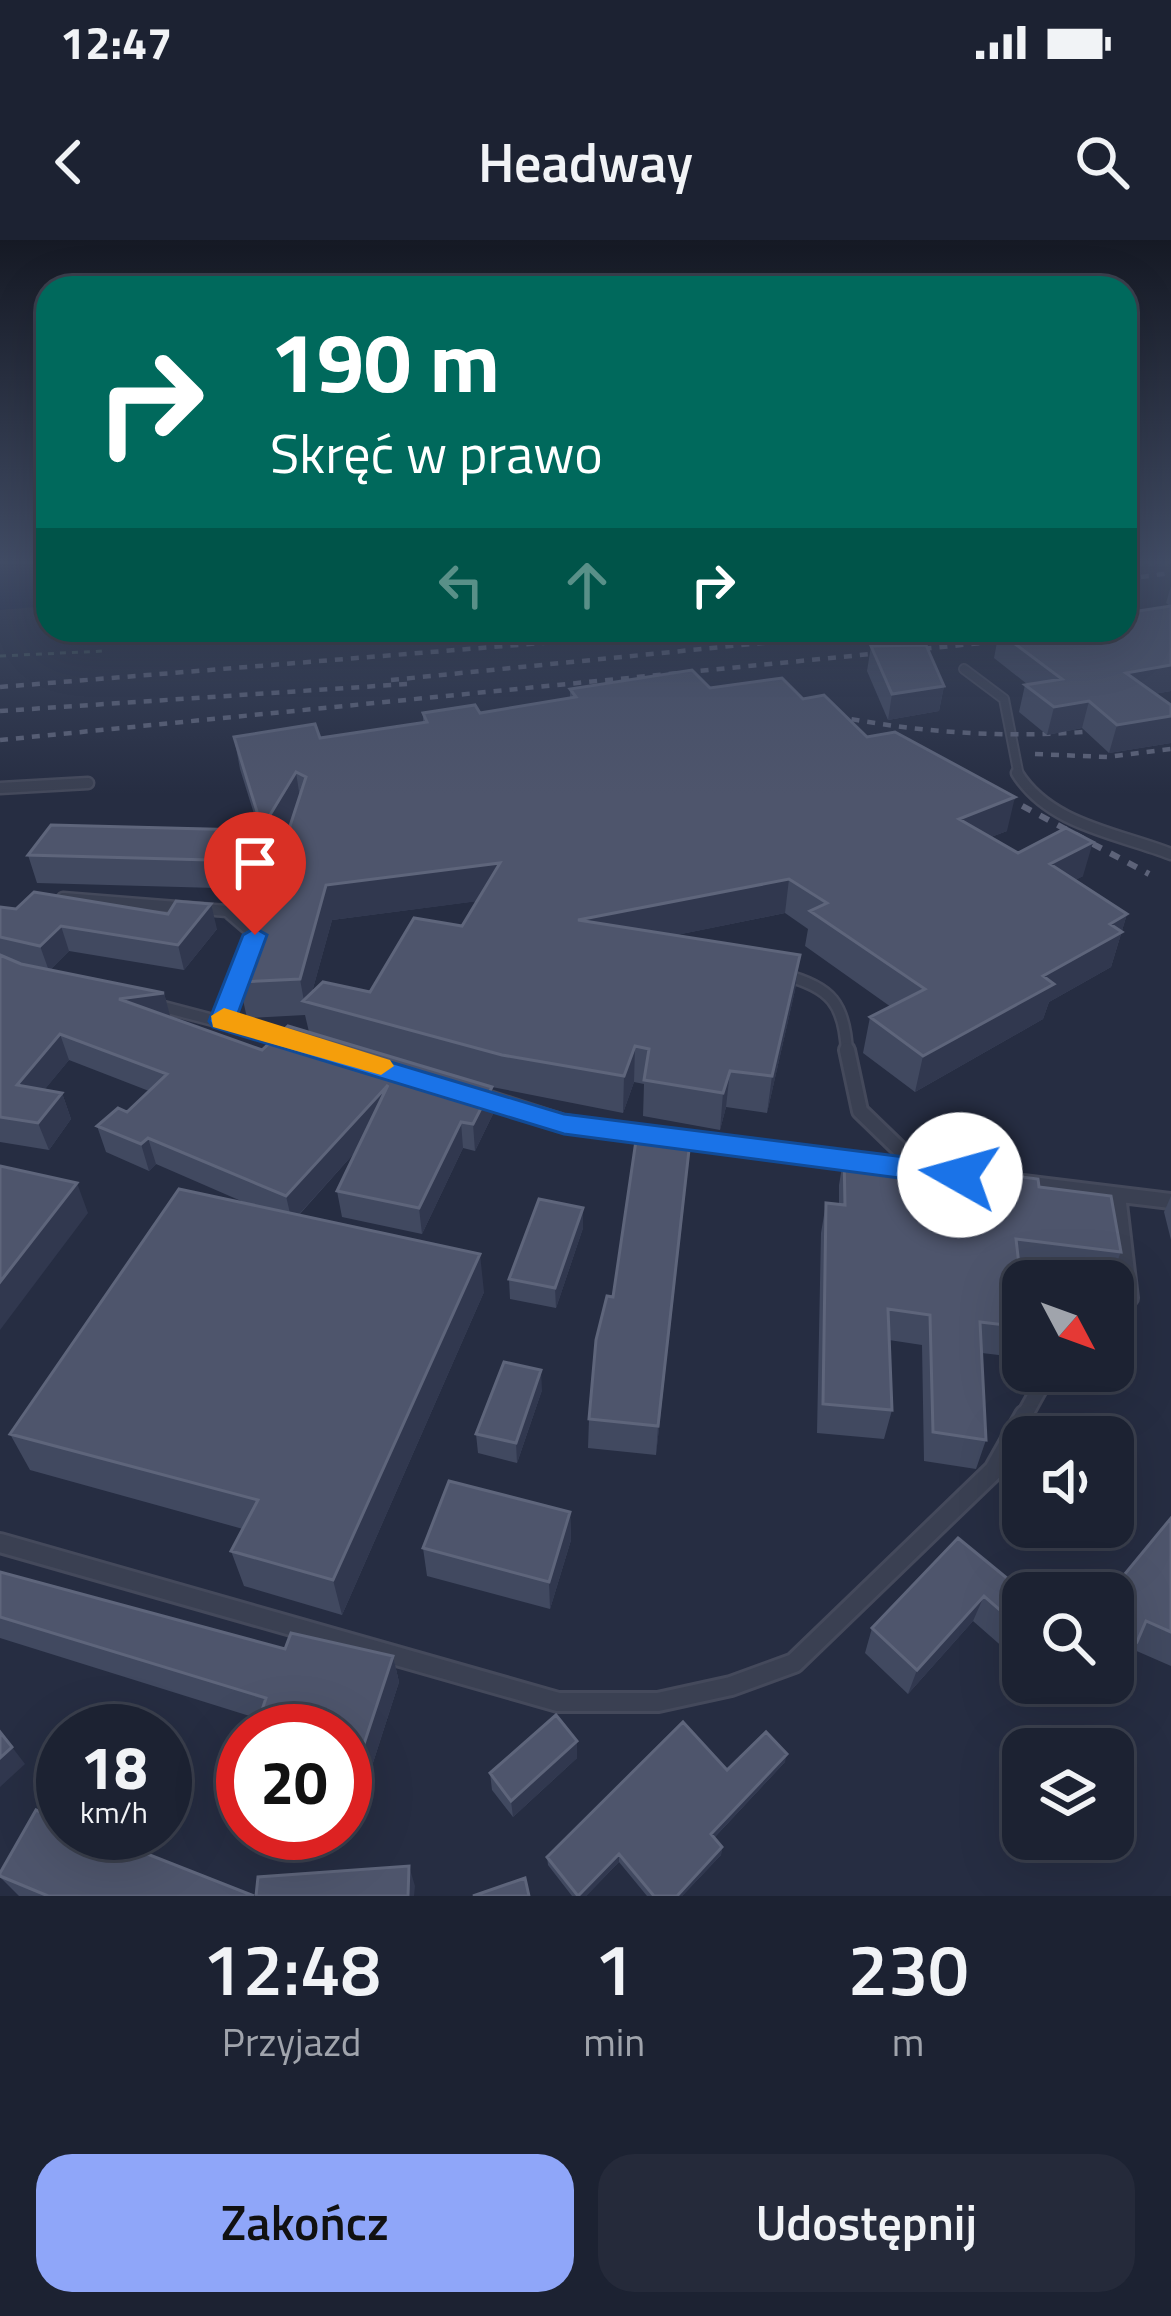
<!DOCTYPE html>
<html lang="pl">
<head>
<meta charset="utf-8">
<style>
  body { margin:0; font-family:"Titillium Web",sans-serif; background:#252a3a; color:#f1f3f6; height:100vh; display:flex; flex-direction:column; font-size:45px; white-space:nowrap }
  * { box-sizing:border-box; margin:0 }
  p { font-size:39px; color:#a0a4ac }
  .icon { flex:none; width:66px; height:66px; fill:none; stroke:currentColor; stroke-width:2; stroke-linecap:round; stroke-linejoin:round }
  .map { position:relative; height:1656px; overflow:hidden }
  .panel { display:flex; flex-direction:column; background:#1c2232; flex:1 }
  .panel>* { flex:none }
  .banner { position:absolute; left:36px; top:36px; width:1101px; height:366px; border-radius:36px; box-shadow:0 12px 48px #0002,0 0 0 3px #3a3f4d; background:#00695c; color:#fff; overflow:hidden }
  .needle { width:78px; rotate:131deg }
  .buttons { position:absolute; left:1002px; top:1020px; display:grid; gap:24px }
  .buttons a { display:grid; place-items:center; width:132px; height:132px; border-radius:24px; background:#1c2232; box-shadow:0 12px 48px #0002,0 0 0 3px #3a3f4d; font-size:60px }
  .speed { position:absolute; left:36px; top:1464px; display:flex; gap:24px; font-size:60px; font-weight:700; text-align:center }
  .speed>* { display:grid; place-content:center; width:156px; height:156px; border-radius:50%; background:#1c2232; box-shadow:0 12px 48px #0002,0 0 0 3px #3a3f4d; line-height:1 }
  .speed small { font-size:30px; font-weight:400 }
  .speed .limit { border:18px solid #d22; background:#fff; color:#111 }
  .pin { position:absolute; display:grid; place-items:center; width:102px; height:102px; color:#fff; margin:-123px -51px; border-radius:50% 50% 50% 0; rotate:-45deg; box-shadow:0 0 12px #0007 }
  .pin .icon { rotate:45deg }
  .me { position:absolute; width:132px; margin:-66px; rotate:277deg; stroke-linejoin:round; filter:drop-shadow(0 0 9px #0008) }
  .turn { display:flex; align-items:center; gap:42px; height:252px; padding:0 36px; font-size:54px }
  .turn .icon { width:156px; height:156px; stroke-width:2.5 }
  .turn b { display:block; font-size:84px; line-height:102px }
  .lanes { display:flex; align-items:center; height:114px; padding:0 36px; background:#0003; justify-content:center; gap:60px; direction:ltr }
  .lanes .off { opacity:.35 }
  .eta { display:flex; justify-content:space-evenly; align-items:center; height:204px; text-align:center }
  .eta b { font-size:72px; font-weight:600; line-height:84px }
  .button { display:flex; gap:24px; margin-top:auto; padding:24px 36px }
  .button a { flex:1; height:138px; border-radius:36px; background:#8fa6f9; color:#111; font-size:48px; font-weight:600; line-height:138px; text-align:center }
  .button a+a { background:#252a3a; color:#f1f3f6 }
  .status { display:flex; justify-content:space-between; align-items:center; height:84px; padding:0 60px; background:#1c2232; direction:ltr }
  .status svg { height:33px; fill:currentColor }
  header { display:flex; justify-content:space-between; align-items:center; height:156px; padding:0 36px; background:#1c2232; font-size:54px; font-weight:600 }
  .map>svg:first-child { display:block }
</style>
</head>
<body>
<div class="status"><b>12:47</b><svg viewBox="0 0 49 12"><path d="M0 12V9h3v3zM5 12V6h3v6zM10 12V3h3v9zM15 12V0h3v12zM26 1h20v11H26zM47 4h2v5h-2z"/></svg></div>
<header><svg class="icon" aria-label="back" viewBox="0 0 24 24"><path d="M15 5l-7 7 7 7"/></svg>Headway<svg class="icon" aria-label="search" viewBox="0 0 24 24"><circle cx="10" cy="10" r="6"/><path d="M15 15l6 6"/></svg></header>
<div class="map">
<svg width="1171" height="1656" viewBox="0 0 1171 1656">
  <rect width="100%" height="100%" fill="#262d42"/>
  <!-- water -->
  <path fill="#182241" d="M 0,323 L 48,323 L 48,366 L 0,370 Z"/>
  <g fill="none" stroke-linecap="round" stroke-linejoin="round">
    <!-- service-far3 casing -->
    <g stroke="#44495b" stroke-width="12">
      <path id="service-far3" d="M 964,429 L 1004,459 L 1019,536"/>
    </g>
    <!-- service-far2 casing -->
    <g stroke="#44495b" stroke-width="15">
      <path id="service-far2" d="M 1017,533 C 1049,585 1117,593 1171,614
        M 0,548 L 88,543
        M 63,658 L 227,671 L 255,695 L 222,781
        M 784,735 C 831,747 845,764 847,813
        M 156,765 L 293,801"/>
    </g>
    <!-- service-far1 casing -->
    <g stroke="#44495b" stroke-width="20">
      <path id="service-far1" d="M 847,810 L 860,871 L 921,930
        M 480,856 L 564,883 L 652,895
        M 678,899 L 854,922
        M 1023,943 L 1171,961
        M 1113,1078 L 1130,1058 L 1118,955
        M 1023,1178 L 1044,1140 L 1056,1131"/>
    </g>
    <!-- service casing -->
    <g stroke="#44495b" stroke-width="24">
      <path id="service" d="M 0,1303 L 558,1462 L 658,1462 L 731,1446 L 794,1423 L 994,1230 L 1025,1175"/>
    </g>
    <!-- path -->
    <path stroke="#41545b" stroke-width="3" stroke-dasharray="6 6" stroke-linecap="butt" d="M 1125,325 L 1171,324
      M 415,390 L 467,390
      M 249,400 L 280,390
      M 0,416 L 104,411"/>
    <!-- service-far3 -->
    <use href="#service-far3" stroke="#3a4052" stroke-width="8"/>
    <!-- service-far2 -->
    <use href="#service-far2" stroke="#3a4052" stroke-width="10"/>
    <!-- service-far1 -->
    <use href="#service-far1" stroke="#3a4052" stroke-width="14"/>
    <!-- service -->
    <use href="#service" stroke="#3a4052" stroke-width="18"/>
    <!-- rail-far1 -->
    <path stroke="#5d6379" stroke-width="4.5" stroke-dasharray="8 8" stroke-linecap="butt" d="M 1125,339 L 1171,333
      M 391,440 L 892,390
      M 0,447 L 702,390
      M 0,471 L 407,444
      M 820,473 C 939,498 1051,501 1171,482
      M 0,500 L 1033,398
      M 1035,514 L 1107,517 L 1171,509"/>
    <!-- rail -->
    <path stroke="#5d6379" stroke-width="6" stroke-dasharray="10 10" stroke-linecap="butt" d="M 987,547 L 1149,634"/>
  </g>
  <!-- wall -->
  <path fill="#414960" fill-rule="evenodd" d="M 1171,346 L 1171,451 L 1154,454 L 1171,465 L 1171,503 L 1109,513 L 1082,488 L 1047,495 L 1019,472 L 1025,445 L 1027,444 L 994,418 L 999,392 L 1170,366 L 1166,363 Z
    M 871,406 L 944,446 L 939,471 L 888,480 L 867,431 Z
    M 710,448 L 803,459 L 867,497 L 1007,591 L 991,597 L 1018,613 L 1083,636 L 1075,640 L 1127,674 L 1111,727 L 1049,762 L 1043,779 L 915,852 L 863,813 L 870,777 L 891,767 L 805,706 L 808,689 L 785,673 L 676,695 L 800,715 L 795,750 L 767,873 L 726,867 L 720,890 L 643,876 L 644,844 L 634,842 L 623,873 L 492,847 L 493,874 L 475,911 L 463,908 L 422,994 L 342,977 L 337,951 L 356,911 L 299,975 L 484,1052 L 342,1375 L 244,1346 L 231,1311 L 243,1289 L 30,1230 L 10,1194 L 248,964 L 156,924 L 149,931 L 106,912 L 97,886 L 127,872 L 149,851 L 69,820 L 44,850 L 62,853 L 71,879 L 49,910 L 0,902 L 0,667 L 217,689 L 184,730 L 69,711 L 50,730 L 164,753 L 170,777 L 262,810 L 309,792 L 305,775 L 247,778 L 239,742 L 290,584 L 269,622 L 240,529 L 234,497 L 320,498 L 423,482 L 423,473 L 480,473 L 570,458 L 570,449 ZM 477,661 L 462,686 L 370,752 L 312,752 L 332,680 Z
    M 28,615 L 250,618 L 235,645 L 216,648 L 37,643 Z
    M 691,892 L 656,1215 L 588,1208 L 589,1179 L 613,1057 Z
    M 844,915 L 1039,947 L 1121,1012 L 1109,1041 L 1020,1031 L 1023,1096 L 1015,1117 L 982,1113 L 986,1200 L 976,1229 L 924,1221 L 922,1105 L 889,1100 L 892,1170 L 884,1199 L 817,1193 L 821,993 L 826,963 L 839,964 L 839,945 Z
    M 1171,956 L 1171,1000 L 1164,972 Z
    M 583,968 L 583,988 L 556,1068 L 510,1059 L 509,1039 Z
    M 542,1150 L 517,1223 L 478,1213 L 476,1194 Z
    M 1023,1230 L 1023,1247 L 1017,1243 Z
    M 570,1272 L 571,1300 L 550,1369 L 427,1336 L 423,1308 Z
    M 1171,1278 L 1171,1426 L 1132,1409 L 1120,1428 L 1113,1424 L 1113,1355 L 1124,1335 Z
    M 958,1298 L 1023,1353 L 1023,1425 L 973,1381 L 908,1454 L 865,1413 L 872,1388 Z
    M 0,1332 L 285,1409 L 393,1416 L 399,1442 L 371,1529 L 345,1523 L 345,1491 L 264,1491 L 259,1479 L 0,1398 Z
    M 577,1501 L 577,1518 L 513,1577 L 492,1550 L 490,1533 Z
    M 785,1522 L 714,1598 L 722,1607 L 721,1615 L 682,1656 L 647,1656 L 619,1622 L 586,1656 L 572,1656 L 548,1625 L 547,1617 L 727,1530 Z
    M 0,1633 L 254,1656 L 19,1656 L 0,1637 Z"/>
  <!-- shaded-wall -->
  <path fill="#31384f" d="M 1171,425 L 1171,451 L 1118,460 L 1126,433 Z
    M 944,446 L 939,471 L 888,480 L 892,454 Z
    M 1089,461 L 1082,488 L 1047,495 L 1054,467 Z
    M 1171,476 L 1171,503 L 1109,513 L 1117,485 Z
    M 296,532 L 301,565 L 269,622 L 262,588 Z
    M 1015,557 L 1007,591 L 951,612 L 959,579 Z
    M 244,590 L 250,618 L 235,645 L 216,648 L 210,620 Z
    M 1093,602 L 1083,636 L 1041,659 L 1050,624 Z
    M 500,623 L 502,658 L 332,680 L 309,763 L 304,761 L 300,739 L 326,645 Z
    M 789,639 L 785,673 L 578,715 L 578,680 Z
    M 211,664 L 217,689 L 184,730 L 178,705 Z
    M 1127,674 L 1111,727 L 1049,762 L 1043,779 L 915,852 L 923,816 L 1043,736 L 1110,684 Z
    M 61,686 L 69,711 L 49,731 L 40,706 Z
    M 800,715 L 795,750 L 767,873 L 772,836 Z
    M 164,753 L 171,779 L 119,759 Z
    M 60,794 L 69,820 L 27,871 L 17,845 Z
    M 635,806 L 634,842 L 623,873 L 624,836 Z
    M 730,831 L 726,867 L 720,890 L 723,853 Z
    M 388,845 L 392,871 L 292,982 L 286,956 Z
    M 492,847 L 493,874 L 475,911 L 473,884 Z
    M 62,853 L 71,879 L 49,910 L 38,883 Z
    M 461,882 L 463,908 L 422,994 L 419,968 Z
    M 691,892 L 689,921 L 656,1215 L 658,1186 Z
    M 148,898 L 156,924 L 149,931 L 141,904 Z
    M 77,943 L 88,973 L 0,1090 L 0,1042 Z
    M 583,968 L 583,988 L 556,1068 L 555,1048 Z
    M 480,1014 L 484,1052 L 342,1375 L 333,1340 Z
    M 541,1130 L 542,1150 L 517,1223 L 516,1203 Z
    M 570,1272 L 571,1300 L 550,1369 L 549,1342 Z
    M 984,1356 L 973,1381 L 908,1454 L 917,1430 Z
    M 393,1416 L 399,1442 L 371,1529 L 364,1504 Z
    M 577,1501 L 577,1518 L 513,1577 L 511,1561 Z
    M 12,1507 L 25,1524 L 0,1547 L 0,1518 Z
    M 787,1514 L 785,1522 L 710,1602 L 711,1594 Z
    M 722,1607 L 721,1615 L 682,1656 L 677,1656 Z
    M 619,1614 L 619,1622 L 586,1656 L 579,1656 Z
    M 409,1626 L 415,1646 L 414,1656 L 408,1656 Z"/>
  <!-- building -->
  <path fill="#4e556c" stroke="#5e657b" stroke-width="3" d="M 1171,366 L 1171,425 L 1126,433 L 1171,465 L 1171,476 L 1117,485 L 1089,461 L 1054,467 L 1025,445 L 1062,439 L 999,392 L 1015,390 L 1125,390 L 1125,373 Z
    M 926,405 L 944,446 L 892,454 L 871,406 Z
    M 692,430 L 710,448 L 782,438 L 803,459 L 824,455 L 867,497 L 895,492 L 1015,557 L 959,579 L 1018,613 L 1066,588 L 1093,602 L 1050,624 L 1127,674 L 1110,684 L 1122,692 L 1043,736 L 1054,744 L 923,816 L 870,777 L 925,749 L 810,671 L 827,663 L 789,639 L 578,680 L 800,715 L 772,836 L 730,831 L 723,853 L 644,840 L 649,809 L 635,806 L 624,836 L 502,815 L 303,761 L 323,742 L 370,752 L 414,678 L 462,686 L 500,623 L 326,645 L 300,739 L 239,742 L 306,537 L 296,532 L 262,588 L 234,497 L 315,484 L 320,498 L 427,482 L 423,473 L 475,465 L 480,473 L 576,457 L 570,449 Z
    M 51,585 L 244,590 L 229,617 L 210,620 L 28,615 Z
    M 34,652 L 168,674 L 176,661 L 211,664 L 178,705 L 61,686 L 40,706 L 0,697 L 0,667 L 16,669 Z
    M 0,715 L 21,724 L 164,753 L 119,759 L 262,810 L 288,786 L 492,847 L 473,884 L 461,882 L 419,968 L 337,951 L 388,845 L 286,956 L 148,898 L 141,904 L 97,886 L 118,868 L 127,872 L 167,834 L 60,794 L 17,845 L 62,853 L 38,883 L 0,877 Z
    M 638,887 L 691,892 L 658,1186 L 589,1179 L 596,1100 L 607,1056 L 613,1057 Z
    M 844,915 L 1038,939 L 1039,947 L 1111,956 L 1121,1012 L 1016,999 L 1023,1060 L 1023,1087 L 980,1082 L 986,1200 L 933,1192 L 930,1075 L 888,1069 L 892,1170 L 823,1164 L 826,963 L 845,965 Z
    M 0,926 L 77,943 L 0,1042 Z
    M 179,949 L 480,1014 L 333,1340 L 231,1311 L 258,1260 L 10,1194 Z
    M 539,959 L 583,968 L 555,1048 L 509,1039 Z
    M 504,1122 L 541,1130 L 516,1203 L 476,1194 Z
    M 449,1241 L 570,1272 L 549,1342 L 423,1308 Z
    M 1171,1278 L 1171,1392 L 1146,1381 L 1137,1402 L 1113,1389 L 1113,1361 L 1124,1335 Z
    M 958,1298 L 1025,1353 L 1023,1353 L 1023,1390 L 984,1356 L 917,1430 L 872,1388 Z
    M 0,1332 L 285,1409 L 291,1393 L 393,1416 L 364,1504 L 345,1500 L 345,1491 L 309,1491 L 259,1479 L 266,1458 L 0,1377 Z
    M 556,1475 L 577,1501 L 511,1561 L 490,1533 Z
    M 683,1482 L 727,1530 L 766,1492 L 787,1514 L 711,1594 L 722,1607 L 677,1656 L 654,1656 L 619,1614 L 578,1656 L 547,1617 Z
    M 0,1492 L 12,1507 L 0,1518 Z
    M 36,1570 L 63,1581 L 63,1593 L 94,1593 L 254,1656 L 48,1656 L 0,1636 L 0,1633 Z
    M 409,1626 L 408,1656 L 256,1656 L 258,1637 Z
    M 525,1638 L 529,1656 L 473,1656 Z"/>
  <!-- sky -->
  <linearGradient id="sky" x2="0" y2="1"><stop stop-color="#151924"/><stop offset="0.58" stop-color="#414c65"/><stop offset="1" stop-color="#414c65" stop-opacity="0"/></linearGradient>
  <rect width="1171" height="555" fill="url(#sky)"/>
  <!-- route -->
  <path fill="#1a73e8" stroke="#114b97" stroke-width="3" d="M 255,688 L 267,695 L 237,776 L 564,874 L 960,924 L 975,935 L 960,946 L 564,894 L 213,787 L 209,781 L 243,695 Z"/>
  <!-- slow -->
  <path fill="#f59e0b" d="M 224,768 L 390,820 L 394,826 L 381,835 L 213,787 L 211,776 Z"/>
</svg>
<div class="buttons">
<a><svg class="needle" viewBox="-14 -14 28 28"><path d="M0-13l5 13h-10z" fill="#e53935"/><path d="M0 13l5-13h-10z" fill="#a0a4ac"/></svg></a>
<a><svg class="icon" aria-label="sound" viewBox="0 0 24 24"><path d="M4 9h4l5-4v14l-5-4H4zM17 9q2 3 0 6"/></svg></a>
<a><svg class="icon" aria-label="search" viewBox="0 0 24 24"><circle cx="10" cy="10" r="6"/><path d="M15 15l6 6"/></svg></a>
<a><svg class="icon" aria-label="layers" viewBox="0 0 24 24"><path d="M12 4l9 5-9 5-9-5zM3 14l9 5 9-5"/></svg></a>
</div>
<div class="speed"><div>18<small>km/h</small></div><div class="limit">20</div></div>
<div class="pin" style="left:255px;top:695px;background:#d93025"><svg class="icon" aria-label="arrive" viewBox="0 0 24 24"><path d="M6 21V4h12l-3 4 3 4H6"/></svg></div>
<svg class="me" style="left:960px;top:935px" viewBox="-20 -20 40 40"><circle r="19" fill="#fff"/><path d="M0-13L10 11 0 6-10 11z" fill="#1a73e8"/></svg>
<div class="banner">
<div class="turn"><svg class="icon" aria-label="right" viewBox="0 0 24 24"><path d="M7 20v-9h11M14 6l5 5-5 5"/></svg><div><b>190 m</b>Skręć w prawo</div></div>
<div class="lanes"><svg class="icon off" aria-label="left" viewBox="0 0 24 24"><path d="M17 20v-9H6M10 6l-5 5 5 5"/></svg><svg class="icon off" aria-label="ahead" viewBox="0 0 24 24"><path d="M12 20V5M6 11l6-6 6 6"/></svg><svg class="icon" aria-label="right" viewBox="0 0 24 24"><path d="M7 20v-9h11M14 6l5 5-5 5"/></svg></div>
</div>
</div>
<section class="panel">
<div class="eta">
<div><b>12:48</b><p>Przyjazd</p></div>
<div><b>1</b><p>min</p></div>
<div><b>230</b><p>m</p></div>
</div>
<div class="button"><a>Zakończ</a><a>Udostępnij</a></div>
</section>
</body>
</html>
